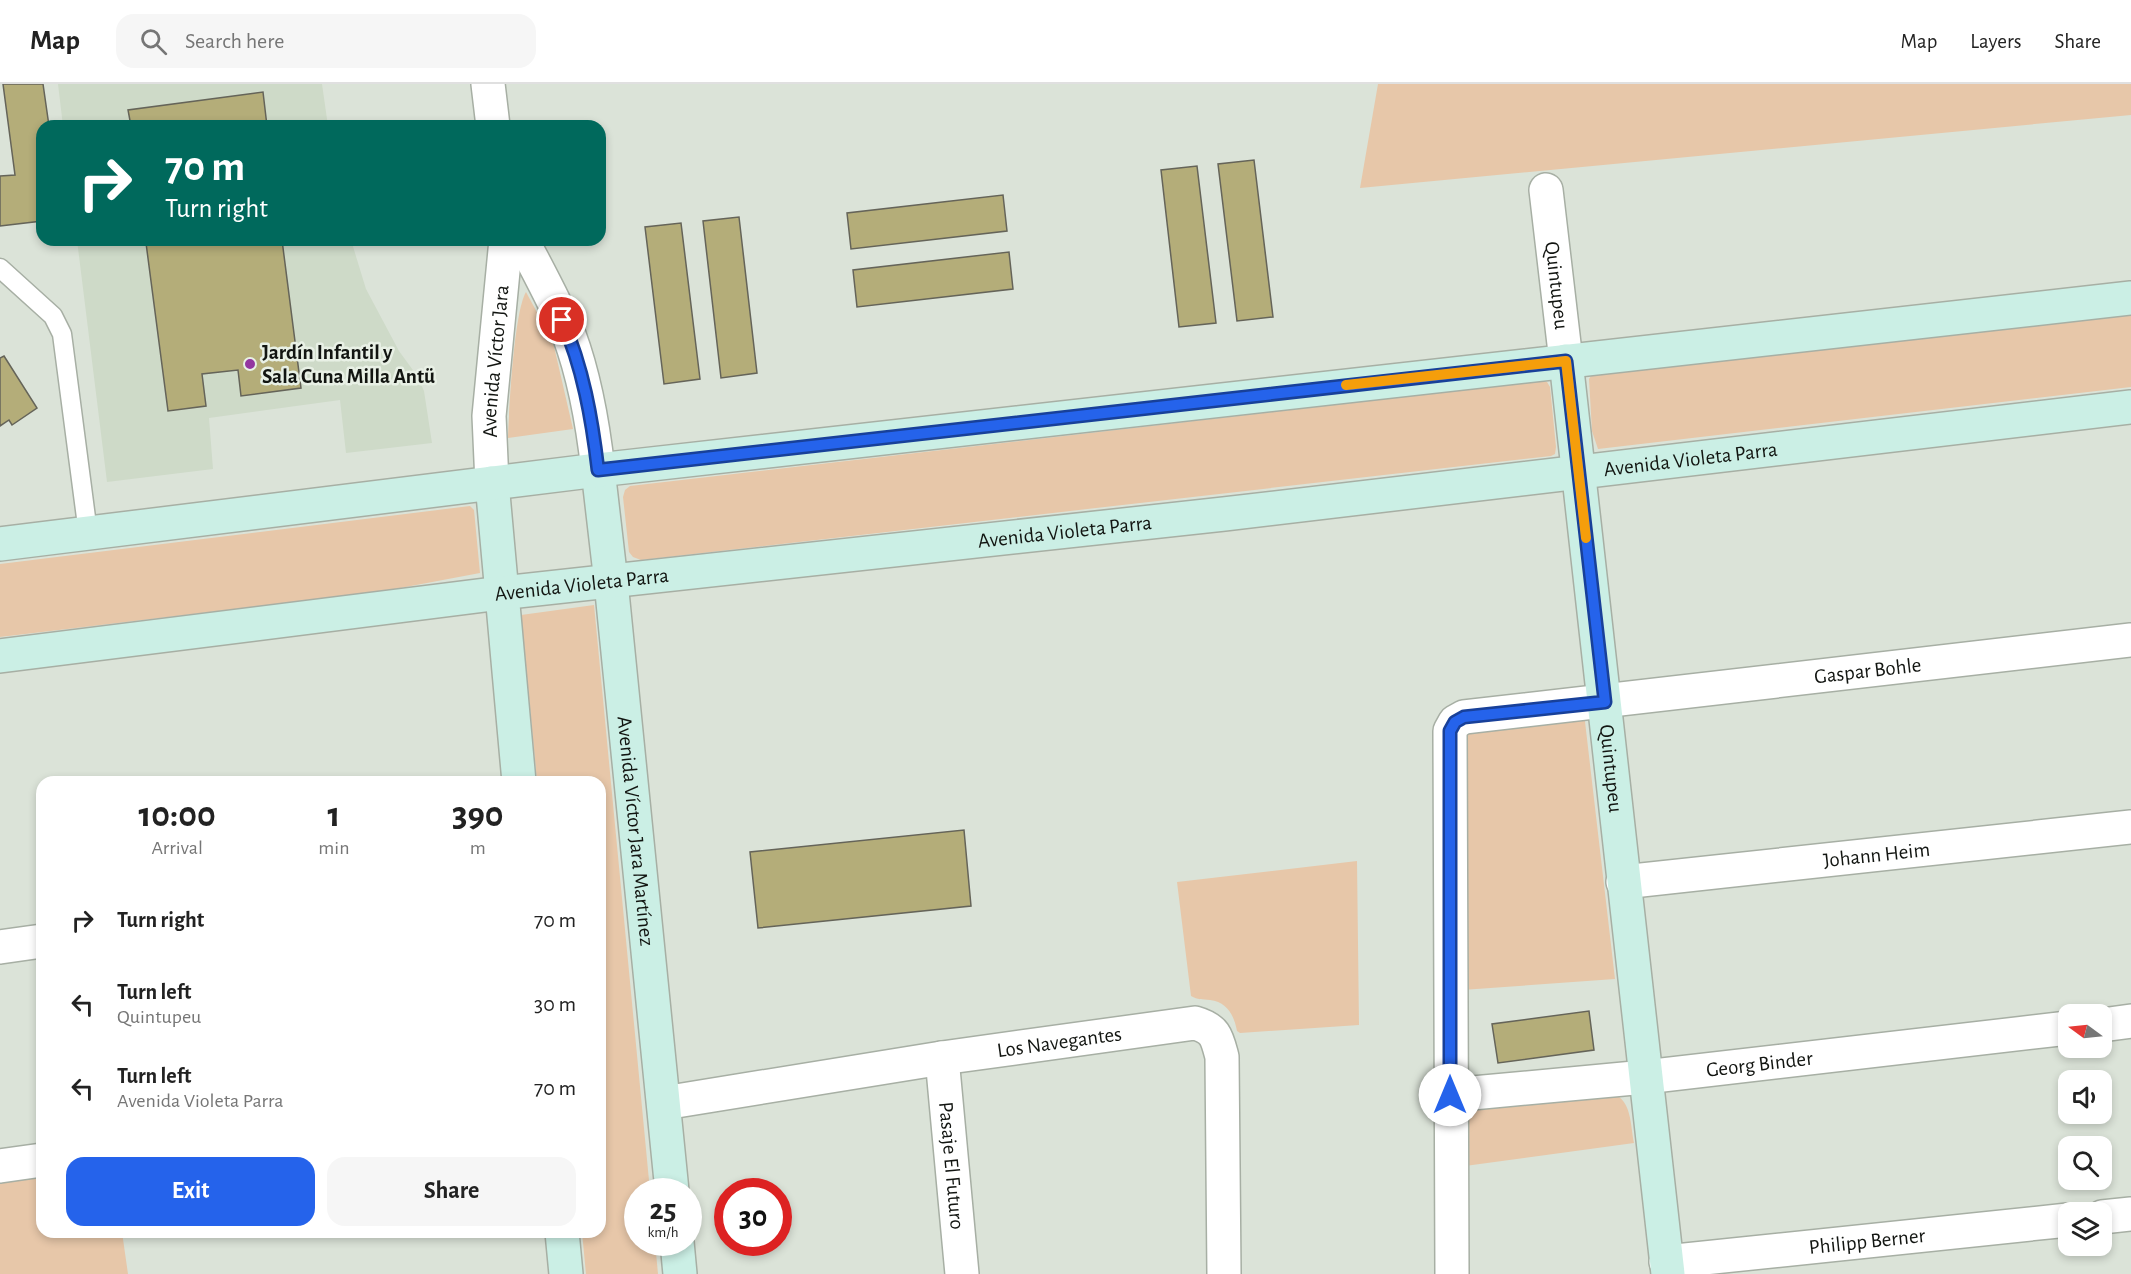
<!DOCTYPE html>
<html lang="en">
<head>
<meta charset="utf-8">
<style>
  body { margin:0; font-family:"Alegreya Sans",sans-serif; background:#f6f6f6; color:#222; height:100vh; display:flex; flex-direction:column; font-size:22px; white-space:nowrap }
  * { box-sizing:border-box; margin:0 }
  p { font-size:20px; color:#767676 }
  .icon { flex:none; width:33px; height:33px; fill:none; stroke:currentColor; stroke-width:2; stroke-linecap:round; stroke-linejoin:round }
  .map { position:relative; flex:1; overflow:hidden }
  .panel { position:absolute; left:36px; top:692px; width:570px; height:462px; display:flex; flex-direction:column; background:#fff; border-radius:18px; box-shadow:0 3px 9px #0003 }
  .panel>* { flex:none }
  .hud { position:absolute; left:36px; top:36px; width:570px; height:126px; border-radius:18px; box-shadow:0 3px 9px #0003; background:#00695c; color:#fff; overflow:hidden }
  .needle { width:39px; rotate:285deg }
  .controls { position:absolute; left:2058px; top:920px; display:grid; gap:12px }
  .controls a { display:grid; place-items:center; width:54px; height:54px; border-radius:12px; background:#fff; box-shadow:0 3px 9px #0003; font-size:30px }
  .speed { position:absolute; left:624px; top:1094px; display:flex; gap:12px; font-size:30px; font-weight:700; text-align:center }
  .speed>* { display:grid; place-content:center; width:78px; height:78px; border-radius:50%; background:#fff; box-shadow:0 3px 9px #0003; line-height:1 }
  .speed small { font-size:15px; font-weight:400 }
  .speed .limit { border:9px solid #d22; background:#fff; color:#111 }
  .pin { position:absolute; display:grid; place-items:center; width:51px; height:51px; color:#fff; margin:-26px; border:3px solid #fff; border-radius:50%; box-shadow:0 2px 6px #0007 }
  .me { position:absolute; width:66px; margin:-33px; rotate:0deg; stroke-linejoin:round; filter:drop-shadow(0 0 4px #0008) }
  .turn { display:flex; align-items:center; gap:21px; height:126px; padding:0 30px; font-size:27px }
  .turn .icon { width:78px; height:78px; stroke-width:2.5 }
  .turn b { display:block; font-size:42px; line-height:51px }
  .eta { display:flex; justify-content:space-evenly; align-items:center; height:102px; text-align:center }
  .eta b { font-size:36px; font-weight:600; line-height:42px }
  .button { display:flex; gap:12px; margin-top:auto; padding:12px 30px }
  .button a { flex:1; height:69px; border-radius:18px; background:#2563eb; color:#fff; font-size:24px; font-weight:600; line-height:69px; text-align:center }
  .button a+a { background:#f6f6f6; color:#222 }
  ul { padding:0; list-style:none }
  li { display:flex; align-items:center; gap:18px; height:84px; padding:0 30px }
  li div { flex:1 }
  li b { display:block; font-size:22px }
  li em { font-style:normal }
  header { display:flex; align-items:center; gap:36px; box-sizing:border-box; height:84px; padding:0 30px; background:#fff; border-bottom:2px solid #e0e0e0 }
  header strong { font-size:28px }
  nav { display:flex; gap:33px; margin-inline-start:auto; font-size:21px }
  .search { width:420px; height:54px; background:#f6f6f6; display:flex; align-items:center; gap:15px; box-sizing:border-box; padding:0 21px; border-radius:18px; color:#767676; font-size:22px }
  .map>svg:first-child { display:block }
</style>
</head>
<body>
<header>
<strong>Map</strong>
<div class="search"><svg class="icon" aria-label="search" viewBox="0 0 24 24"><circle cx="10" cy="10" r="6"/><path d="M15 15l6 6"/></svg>Search here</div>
<nav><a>Map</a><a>Layers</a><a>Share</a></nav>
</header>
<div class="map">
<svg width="2131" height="1190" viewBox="0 0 2131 1190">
  <rect width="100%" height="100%" fill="#dbe3d8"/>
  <!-- built -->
  <path fill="#cedac8" d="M 58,0 L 322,0 L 328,42 L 63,42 Z
    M 77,156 L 351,156 L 366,205 L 399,267 L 418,293 L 424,307 L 432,359 L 346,369 L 340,316 L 209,334 L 213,385 L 107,398 Z"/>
  <!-- green -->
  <path fill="#e7c7a9" d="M 1378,0 L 2131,0 L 2131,31 L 1360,104 Z
    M 526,208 L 553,258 L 573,345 L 508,354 C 509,327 514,228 526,208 Z
    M 2131,228 L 2131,303 L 1598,365 L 1592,347 L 1589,295 L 1592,290 Z
    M 1542,297 L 1547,298 L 1550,303 L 1556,363 L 1555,370 L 1551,372 L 641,476 L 633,473 L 629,468 L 623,413 L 625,406 L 630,402 Z
    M 470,422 L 474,426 L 480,489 L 379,508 L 0,553 L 0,480 Z
    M 594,521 L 650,1107 L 638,1107 L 638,1158 L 655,1158 L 658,1190 L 586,1190 L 582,1148 L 600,1148 L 600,698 L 537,697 L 521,531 Z
    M 1584,629 L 1615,895 L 1462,906 L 1463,643 Z
    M 1357,777 L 1359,941 L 1240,949 L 1237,947 C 1234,931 1227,918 1210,916 C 1202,915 1198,916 1191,912 L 1177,798 Z
    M 1613,1009 C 1632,1018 1630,1039 1634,1059 L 1465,1082 L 1466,1031 L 1473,1023 Z
    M 42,1082 L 42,1148 L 122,1148 L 128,1190 L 0,1190 L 0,1087 Z"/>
  <!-- building -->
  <path fill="#b4ad79" stroke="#656459" stroke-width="1.5" d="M 3,0 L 43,0 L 49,42 L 42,42 L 42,137 L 0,142 L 0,92 L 15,91 Z
    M 263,8 L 267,42 L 131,42 L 128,26 Z
    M 1254,76 L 1273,233 L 1237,237 L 1218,80 Z
    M 1197,82 L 1216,239 L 1179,243 L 1161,86 Z
    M 1003,111 L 1007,147 L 851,165 L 847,129 Z
    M 739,133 L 757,289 L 721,294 L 703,137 Z
    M 681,139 L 700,295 L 664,300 L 645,143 Z
    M 167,156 L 282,156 L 301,304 L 241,312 L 238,286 L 202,290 L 206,322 L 168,327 L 146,159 Z
    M 1009,168 L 1013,205 L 857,223 L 853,186 Z
    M 4,272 L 37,324 L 12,341 L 9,336 L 0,342 L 0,274 Z
    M 449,693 L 450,698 L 408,698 Z
    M 964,746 L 971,822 L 758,844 L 750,768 Z
    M 1589,927 L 1594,966 L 1498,979 L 1492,940 Z"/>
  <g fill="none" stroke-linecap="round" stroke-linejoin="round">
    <!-- lane casing -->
    <g stroke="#a7afa4" stroke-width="21">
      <path id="lane" d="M 0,184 L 53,232 L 62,250 L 88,449"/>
    </g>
    <!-- street casing -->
    <g stroke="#a7afa4" stroke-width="36">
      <g id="street">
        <path d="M 488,0 L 493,42"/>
        <path id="s1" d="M 1546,106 L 1566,277"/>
        <path d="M 522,156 C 538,187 556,219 569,251 C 585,294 593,341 598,386"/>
        <path id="s2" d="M 492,399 L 489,332 L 506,156"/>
        <path id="s3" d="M 1623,798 L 2131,743"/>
        <path d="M 0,863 L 42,857"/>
        <path d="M 2102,941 L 2131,937"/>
        <path id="s4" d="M 942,974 L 962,1190"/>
        <path id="s5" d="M 1451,1011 L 1645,993 L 2068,944"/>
        <path id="s6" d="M 664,1019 L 942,974 L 1195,939 C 1216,945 1217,954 1222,973 L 1224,1190"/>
        <path d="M 0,1082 L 42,1076"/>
        <path d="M 2102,1133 L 2131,1130"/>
        <path id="s7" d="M 1666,1178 L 2068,1136"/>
        <path id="s8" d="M 1452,1190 L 1450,647 L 1455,638 L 1464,633 L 2131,556"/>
      </g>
    </g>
    <!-- secondary casing -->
    <g stroke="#a7afa4" stroke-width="36">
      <g id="secondary">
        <path id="s9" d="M 1566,277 L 1668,1190"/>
        <path id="s10" d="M 598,386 L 611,498 L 672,1107"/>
        <path d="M 492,399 L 519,698"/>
        <path d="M 0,460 L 598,386 L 2131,214"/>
        <path id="s11" d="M 0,572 L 501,509 L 1224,430 L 2131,323"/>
        <path d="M 562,1148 L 566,1190"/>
        <path d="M 677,1158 L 680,1190"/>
      </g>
    </g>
    <!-- lane -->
    <use href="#lane" stroke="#fff" stroke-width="18"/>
    <!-- street -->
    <use href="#street" stroke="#fff" stroke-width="33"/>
    <!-- secondary -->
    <use href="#secondary" stroke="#cbefe5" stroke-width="33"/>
  </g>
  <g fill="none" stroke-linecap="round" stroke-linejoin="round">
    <!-- route casing -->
    <g stroke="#184099" stroke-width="15">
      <path id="route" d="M 562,236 C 583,283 592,335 598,386 L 1566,277 L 1605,618 L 1464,633 L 1455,638 L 1450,647 L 1450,1011"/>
    </g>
    <!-- route -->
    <use href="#route" stroke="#2563eb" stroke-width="10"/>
    <!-- slow -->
    <path stroke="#f59e0b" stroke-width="10" d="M 1346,301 L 1566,277 L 1586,454"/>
  </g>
  <!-- markers -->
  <circle fill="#9336a0" stroke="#e8f0e5" stroke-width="2" cx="250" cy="280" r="6"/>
  <g text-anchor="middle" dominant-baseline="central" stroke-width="5" stroke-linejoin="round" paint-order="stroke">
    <!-- street labels -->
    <g font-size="21" fill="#121511" stroke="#e8f0e5">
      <text stroke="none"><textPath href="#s1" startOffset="96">Quintupeu</textPath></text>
      <text stroke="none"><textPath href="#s2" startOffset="122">Avenida Víctor Jara</textPath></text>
      <text stroke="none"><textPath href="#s11" startOffset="1702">Avenida Violeta Parra</textPath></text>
      <text stroke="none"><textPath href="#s11" startOffset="1072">Avenida Violeta Parra</textPath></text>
      <text stroke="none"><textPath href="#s11" startOffset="586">Avenida Violeta Parra</textPath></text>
      <text stroke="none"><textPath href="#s8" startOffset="970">Gaspar Bohle</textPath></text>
      <text stroke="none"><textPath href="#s9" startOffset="410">Quintupeu</textPath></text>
      <text stroke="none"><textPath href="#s10" startOffset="363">Avenida Víctor Jara Martínez</textPath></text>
      <text stroke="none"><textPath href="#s3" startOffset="255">Johann Heim</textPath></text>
      <text stroke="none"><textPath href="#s6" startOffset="400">Los Navegantes</textPath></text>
      <text stroke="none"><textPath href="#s5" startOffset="310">Georg Binder</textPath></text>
      <text stroke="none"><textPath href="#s4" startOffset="108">Pasaje El Futuro</textPath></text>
      <text stroke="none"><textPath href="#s7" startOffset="202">Philipp Berner</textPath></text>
    </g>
    <!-- poi labels -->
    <g font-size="21" font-weight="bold" fill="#121511" stroke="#e8f0e5" text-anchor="start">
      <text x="262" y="268">Jardín Infantil y<tspan x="262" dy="24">Sala Cuna Milla Antü</tspan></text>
    </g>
  </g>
</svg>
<div class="controls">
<a><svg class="needle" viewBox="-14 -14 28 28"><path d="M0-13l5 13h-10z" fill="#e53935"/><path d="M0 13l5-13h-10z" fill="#767676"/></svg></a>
<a><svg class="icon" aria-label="sound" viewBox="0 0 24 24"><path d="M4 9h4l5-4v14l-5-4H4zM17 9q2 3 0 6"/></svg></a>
<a><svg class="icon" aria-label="search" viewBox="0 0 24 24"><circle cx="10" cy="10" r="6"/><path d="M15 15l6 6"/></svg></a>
<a><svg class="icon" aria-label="layers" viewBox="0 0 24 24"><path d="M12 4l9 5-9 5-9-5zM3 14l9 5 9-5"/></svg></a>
</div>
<div class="speed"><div>25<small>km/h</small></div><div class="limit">30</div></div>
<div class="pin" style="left:562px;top:236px;background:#d93025"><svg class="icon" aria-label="arrive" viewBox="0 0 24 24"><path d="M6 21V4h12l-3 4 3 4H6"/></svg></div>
<svg class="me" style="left:1450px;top:1011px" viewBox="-20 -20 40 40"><circle r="19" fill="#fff"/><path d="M0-13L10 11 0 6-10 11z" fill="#2563eb"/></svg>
<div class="hud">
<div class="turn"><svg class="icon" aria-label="right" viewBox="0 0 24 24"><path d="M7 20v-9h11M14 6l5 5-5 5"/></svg><div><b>70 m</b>Turn right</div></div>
</div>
<section class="panel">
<div class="eta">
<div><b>10:00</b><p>Arrival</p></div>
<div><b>1</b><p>min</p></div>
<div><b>390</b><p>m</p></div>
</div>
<ul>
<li><svg class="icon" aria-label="right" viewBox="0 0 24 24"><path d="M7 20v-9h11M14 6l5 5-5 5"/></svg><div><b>Turn right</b></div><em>70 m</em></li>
<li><svg class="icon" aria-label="left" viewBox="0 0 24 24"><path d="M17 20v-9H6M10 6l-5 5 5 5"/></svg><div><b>Turn left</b><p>Quintupeu</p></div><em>30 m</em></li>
<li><svg class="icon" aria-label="left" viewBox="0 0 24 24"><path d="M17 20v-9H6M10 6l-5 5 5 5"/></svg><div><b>Turn left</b><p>Avenida Violeta Parra</p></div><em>70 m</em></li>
</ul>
<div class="button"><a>Exit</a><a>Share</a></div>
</section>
</div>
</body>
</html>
